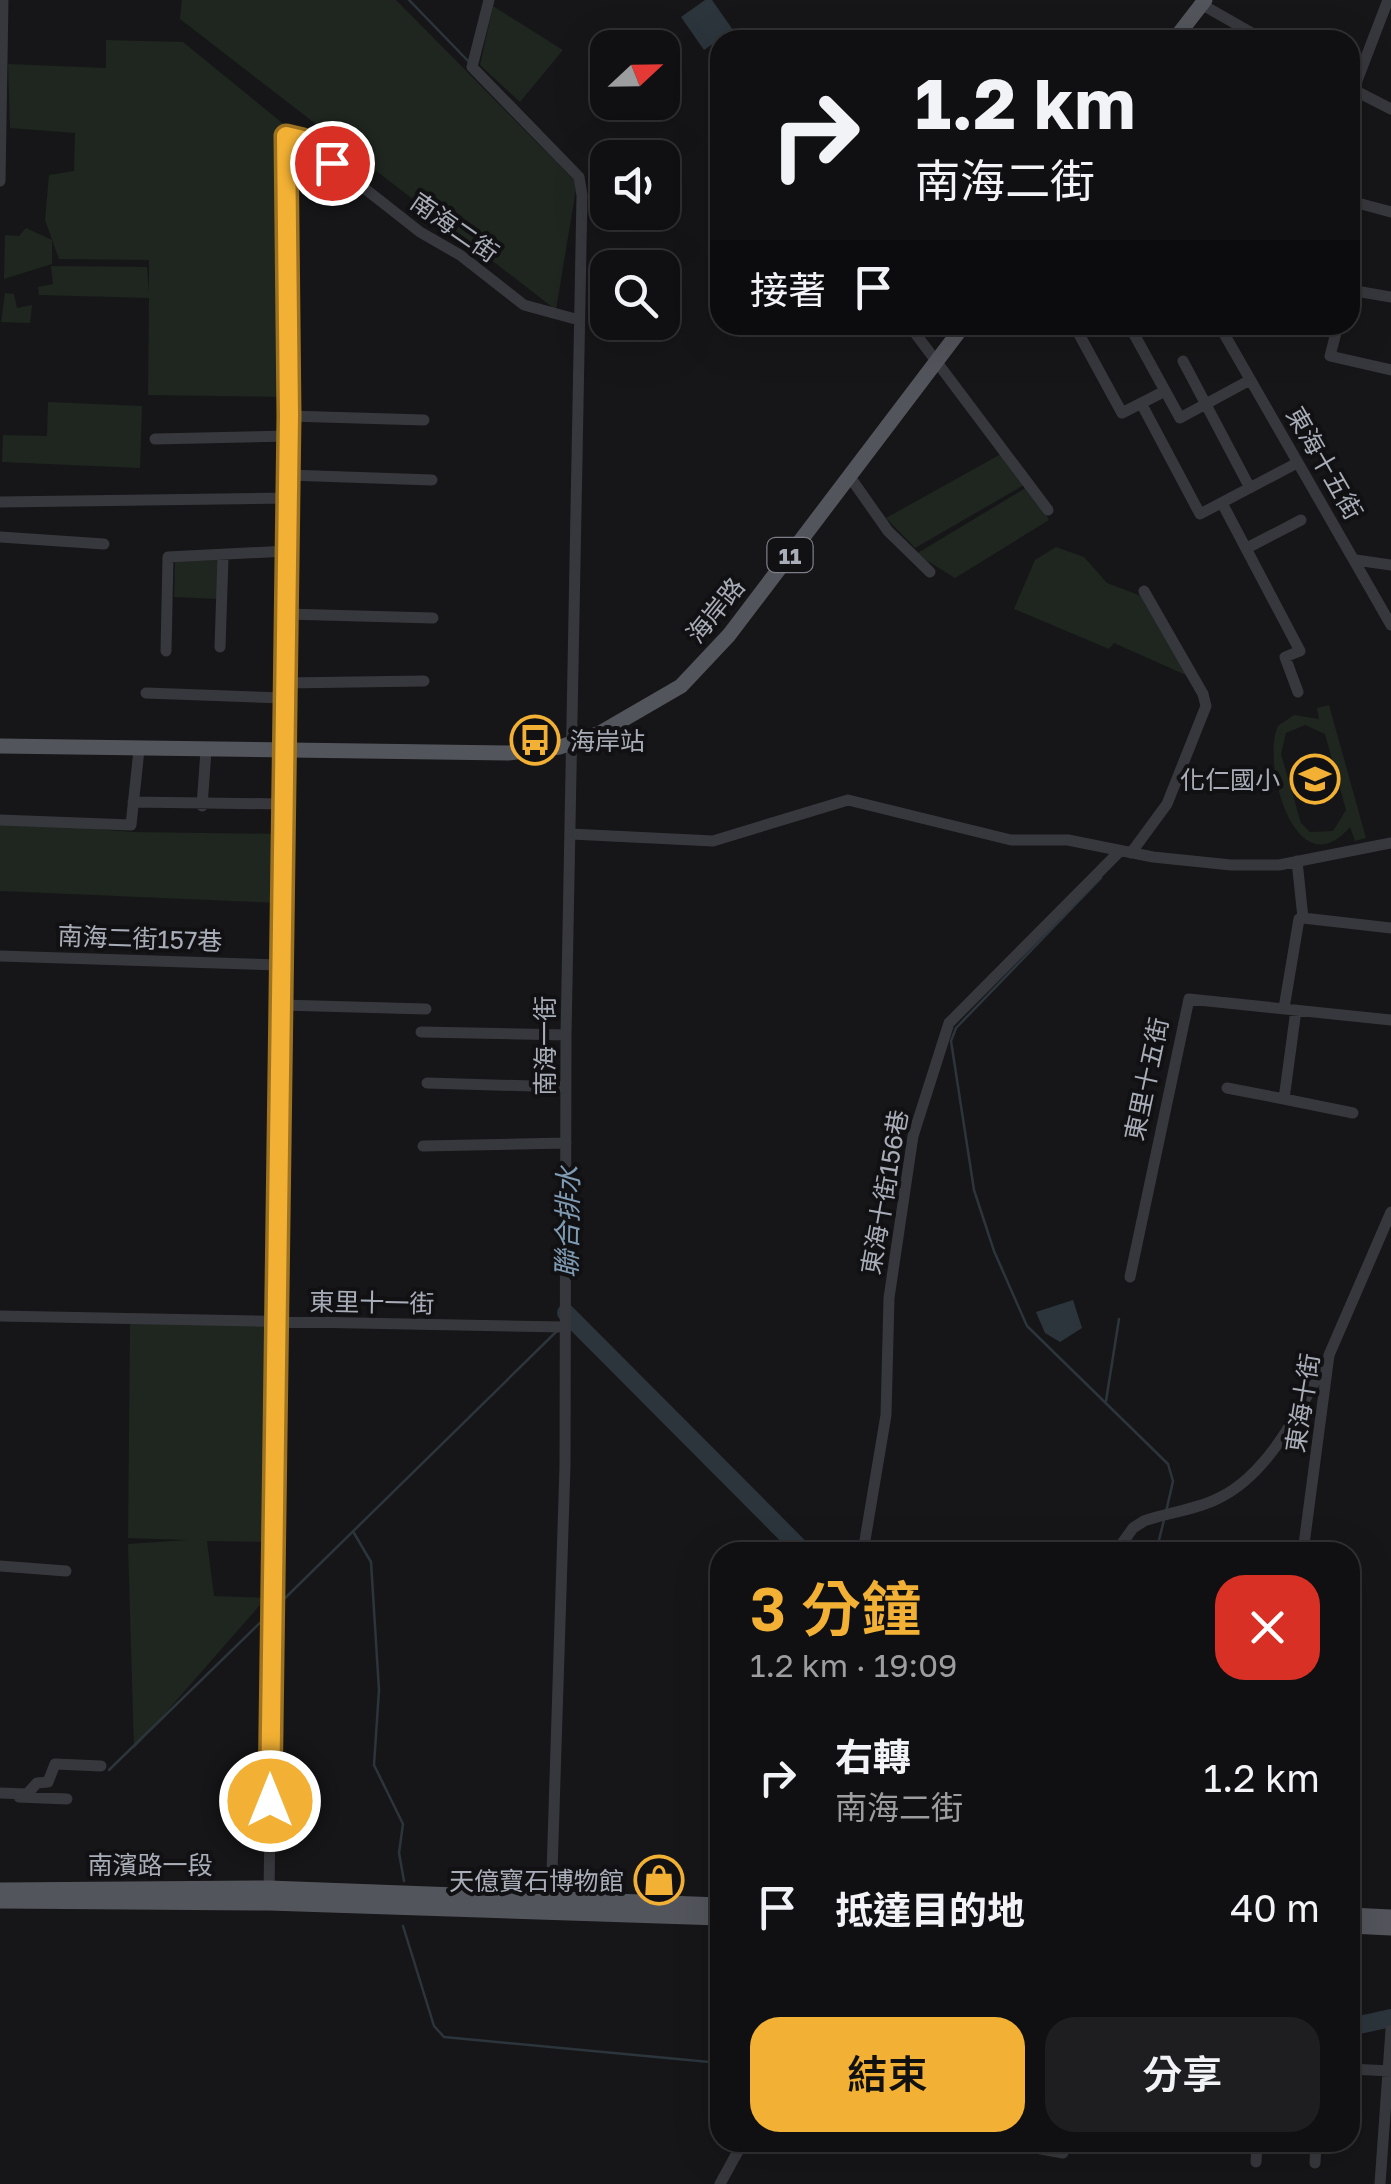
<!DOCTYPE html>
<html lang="zh-TW">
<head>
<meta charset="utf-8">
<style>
  body { margin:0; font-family:"Golos Text","Noto Sans TC",sans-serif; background:#1e1e20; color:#f1f3f6; height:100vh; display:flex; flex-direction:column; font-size:38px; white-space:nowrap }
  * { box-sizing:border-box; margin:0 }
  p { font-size:32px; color:#9c9d9f }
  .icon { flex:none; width:55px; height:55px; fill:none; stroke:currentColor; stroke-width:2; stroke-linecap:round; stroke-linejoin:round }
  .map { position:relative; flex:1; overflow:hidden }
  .side { position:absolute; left:710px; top:1542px; width:650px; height:610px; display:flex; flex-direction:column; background:#101012; border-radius:30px; box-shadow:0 10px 40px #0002,0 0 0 2px #303032 }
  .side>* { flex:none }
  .banner { position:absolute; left:710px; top:30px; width:650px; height:305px; border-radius:30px; box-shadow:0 10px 40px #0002,0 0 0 2px #303032; background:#101012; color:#f1f3f6; overflow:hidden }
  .needle { width:65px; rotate:68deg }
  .buttons { position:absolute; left:590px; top:30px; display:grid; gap:20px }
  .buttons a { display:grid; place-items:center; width:90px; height:90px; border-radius:20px; background:#101012; box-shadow:0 10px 40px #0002,0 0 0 2px #303032; font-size:50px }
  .pin { position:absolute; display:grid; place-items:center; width:85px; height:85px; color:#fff; margin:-42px; border:5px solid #fff; border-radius:50%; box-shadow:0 2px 10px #0007 }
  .me { position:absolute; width:110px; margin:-55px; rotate:0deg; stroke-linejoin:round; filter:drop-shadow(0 0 8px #0008) }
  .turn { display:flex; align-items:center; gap:35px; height:210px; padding:0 40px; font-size:45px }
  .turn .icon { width:130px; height:130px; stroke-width:2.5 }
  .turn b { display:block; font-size:70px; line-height:85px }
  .then { display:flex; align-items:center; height:95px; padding:0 40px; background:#0003; gap:20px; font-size:38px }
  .round { display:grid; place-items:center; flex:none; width:105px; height:105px; border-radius:30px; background:#1e1e20 }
  .head { display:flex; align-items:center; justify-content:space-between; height:170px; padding:0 40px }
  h1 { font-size:60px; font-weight:600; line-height:75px; color:#f2b134 }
  .cta { display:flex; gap:20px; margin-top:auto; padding:20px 40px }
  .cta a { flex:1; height:115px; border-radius:30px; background:#f2b134; color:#111; font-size:40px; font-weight:600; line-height:115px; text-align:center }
  .cta a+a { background:#1e1e20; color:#f1f3f6 }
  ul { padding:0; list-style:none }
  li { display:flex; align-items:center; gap:30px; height:130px; padding:0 40px }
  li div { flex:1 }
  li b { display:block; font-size:38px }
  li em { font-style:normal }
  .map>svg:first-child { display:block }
</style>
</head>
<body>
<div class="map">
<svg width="1391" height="2184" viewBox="0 0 1391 2184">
  <rect width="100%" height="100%" fill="#161618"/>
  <!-- green -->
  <path fill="#1e261f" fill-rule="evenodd" d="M 182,0 L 396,0 L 577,183 L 556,310 L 180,19 Z
    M 493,6 L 563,50 L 520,102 L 480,65 Z
    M 106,40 L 183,42 L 286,126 L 283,397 L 148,395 L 149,298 L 39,295 L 38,287 L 53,284 L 51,266 L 147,267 L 149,292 L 149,260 L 59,259 L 45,220 L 49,175 L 74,171 L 75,133 L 10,128 L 8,64 L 106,68 Z
    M 26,228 L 52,240 L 52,264 L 4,279 L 5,235 L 19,236 Z
    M 5,293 L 14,294 L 17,308 L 32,305 L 30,323 L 1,322 Z
    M 48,402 L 142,406 L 140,468 L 2,462 L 3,435 L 47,436 Z
    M 1001,454 L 1024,485 L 915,548 L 886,518 Z
    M 1029,486 L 1049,520 L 955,578 L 916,554 Z
    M 1056,547 L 1084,557 L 1107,583 L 1144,597 L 1188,676 L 1114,643 L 1109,649 L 1014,609 L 1035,560 Z
    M 218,560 L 218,599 L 174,597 L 175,561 Z
    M 1329,705 L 1366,838 L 1355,841 L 1350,827 C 1295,891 1261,762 1278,726 L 1294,715 L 1319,719 L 1317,708 ZM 1305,725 L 1325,734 L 1346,810 L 1333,831 L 1310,832 L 1301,823 L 1281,754 L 1286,733 Z
    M 0,821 L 133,832 L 283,834 L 280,903 L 0,891 Z
    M 267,1320 L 268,1542 L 207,1541 L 214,1596 L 266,1598 L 134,1749 L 128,1544 L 188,1540 L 128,1538 L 130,1323 Z"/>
  <!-- water -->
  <path fill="#2c353c" d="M 705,0 L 712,0 L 733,30 L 704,50 L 681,17 Z
    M 1073,1300 L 1082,1328 L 1060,1342 L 1045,1333 L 1036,1312 Z"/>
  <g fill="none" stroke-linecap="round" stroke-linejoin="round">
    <!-- stream -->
    <path stroke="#2c353c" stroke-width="2.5" d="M 409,0 L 470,63
      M 1101,878 L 956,1028 L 951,1041 L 974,1190 L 994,1251 L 1027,1326 L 1168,1464 L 1173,1481 L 1166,1512
      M 1106,1401 L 1119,1319
      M 354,1533 L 371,1562 L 379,1690 L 374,1765 L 403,1824 L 399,1853 L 404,1881
      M 1156,1552 L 1164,1520
      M 278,1605 L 558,1330
      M 109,1770 L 269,1614
      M 403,1926 L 434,2026 L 444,2037 L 720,2063"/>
    <!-- river -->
    <path stroke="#2c353c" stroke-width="18" d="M 566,1313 L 804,1552
      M 1350,2027 L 1391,2018"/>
    <!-- minor -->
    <path stroke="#37383d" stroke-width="11" d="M 489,0 L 472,67 L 579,177 L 582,195 L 566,1035 L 565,1466 L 551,1904
      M 1201,4 L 1264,40
      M 1350,88 L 1391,109
      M 1350,99 L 1388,0
      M 0,181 L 3,0
      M 1350,201 L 1391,212
      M 1350,290 L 1391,297
      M 909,325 L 1048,510
      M 1074,325 L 1122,413 L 1165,391
      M 1129,325 L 1180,418 L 1250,380
      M 1219,325 L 1391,625
      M 1338,325 L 1330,356 L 1391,370
      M 1183,361 L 1250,488
      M 1141,403 L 1200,514 L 1297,463
      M 289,416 L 424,420
      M 155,439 L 289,436
      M 288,475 L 432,480
      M 850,477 L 888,531 L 930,572
      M 0,502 L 288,498
      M 1222,503 L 1300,651 L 1285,657 L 1298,692
      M 0,537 L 104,544
      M 1247,548 L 1301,520
      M 1356,560 L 1391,565
      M 286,614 L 433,618
      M 220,647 L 223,557
      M 166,651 L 168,557 L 287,551
      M 285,683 L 424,681
      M 146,693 L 284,698
      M 133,802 L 284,804
      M 202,806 L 206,751
      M 0,820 L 131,825 L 139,750
      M 571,834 L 713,841 L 848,800 L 1011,840 L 1068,840 L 1153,857 L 1231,865 L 1279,865 L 1391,843
      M 1131,853 L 1167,804 L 1206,706 L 1203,694 L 1144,591
      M 1297,861 L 1303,918
      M 1303,918 L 1391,928
      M 0,956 L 279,965
      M 281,1005 L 426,1009
      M 1284,1008 L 1299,919 L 1303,918
      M 421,1032 L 566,1035
      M 427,1083 L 566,1087
      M 1227,1088 L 1284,1099 L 1296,1010
      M 1284,1099 L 1353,1113
      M 423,1146 L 566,1143
      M 1130,1277 L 1189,999 L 1391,1020
      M 0,1316 L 563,1327
      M 863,1552 L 886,1415 L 889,1298 L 913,1136 L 949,1023 L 1120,851
      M 1116,1552 L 1133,1528 L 1144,1521 C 1169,1512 1196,1510 1219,1498 C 1269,1474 1300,1409 1325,1363
      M 1303,1552 L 1329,1355 L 1391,1212
      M 0,1566 L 66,1571
      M 0,1793 L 27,1794 L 37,1783 L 48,1782 L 55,1764 L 101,1766
      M 19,1797 L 67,1799
      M 269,1894 L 289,416 L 286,136 L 303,140 L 420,232 L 460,255 L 524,305 L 579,320
      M 1350,2069 L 1391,2071
      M 1002,2142 L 1063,2153
      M 1256,2162 L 1257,2142
      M 1315,2163 L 1316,2142
      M 720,2184 L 743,2142
      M 1380,2184 L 1391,2030"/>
    <!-- major -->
    <path stroke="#53555c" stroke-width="15" d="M 1174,40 L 1205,0
      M 0,746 L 508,753 L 560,747 L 600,733 L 681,686 L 729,635 L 964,325
      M 0,1890 L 269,1888 L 720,1905
      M 0,1901 L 269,1903 L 720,1918
      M 1350,1915 L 1391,1917
      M 1350,1926 L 1391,1928"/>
  </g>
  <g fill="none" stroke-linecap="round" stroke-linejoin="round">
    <!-- route casing -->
    <g stroke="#9d7322" stroke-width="25">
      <path id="route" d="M 270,1801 L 289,416 L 286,136 L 303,140 L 332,163"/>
    </g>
    <!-- route -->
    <use href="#route" stroke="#f2b134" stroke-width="18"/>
  </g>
  <!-- icons -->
  <defs>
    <g id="bus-ring" transform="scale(2.5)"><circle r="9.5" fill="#111113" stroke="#f2b134" stroke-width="1.5"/><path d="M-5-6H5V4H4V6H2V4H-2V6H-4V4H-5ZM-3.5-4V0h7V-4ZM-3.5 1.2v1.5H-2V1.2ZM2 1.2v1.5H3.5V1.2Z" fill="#f2b134"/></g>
    <g id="school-ring" transform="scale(2.5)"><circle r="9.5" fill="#111113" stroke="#f2b134" stroke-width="1.5"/><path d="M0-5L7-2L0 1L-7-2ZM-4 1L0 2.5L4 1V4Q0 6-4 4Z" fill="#f2b134"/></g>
    <g id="shop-ring" transform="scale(2.5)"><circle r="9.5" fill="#111113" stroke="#f2b134" stroke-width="1.5"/><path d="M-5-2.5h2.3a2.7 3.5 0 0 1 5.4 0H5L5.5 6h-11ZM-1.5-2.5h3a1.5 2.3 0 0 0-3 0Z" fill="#f2b134"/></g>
  </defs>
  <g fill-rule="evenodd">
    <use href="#bus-ring" x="535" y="740"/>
    <use href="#school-ring" x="1315" y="779"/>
    <use href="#shop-ring" x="659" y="1880"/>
  </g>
  <g text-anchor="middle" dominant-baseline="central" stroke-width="8" stroke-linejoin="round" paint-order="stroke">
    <!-- shield labels -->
    <rect fill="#111113" stroke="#7b7e86" stroke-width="2.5" x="767.5" y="538" width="45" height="34" rx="8"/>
    <g font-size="22" font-weight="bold" fill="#a8adb8">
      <text x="790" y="555">11</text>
    </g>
    <!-- street labels -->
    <g font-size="25" fill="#a8adb8" stroke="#111113">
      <text transform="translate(455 227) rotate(35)">南海二街</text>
      <text transform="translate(1325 463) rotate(60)">東海十五街</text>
      <text transform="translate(715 610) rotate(-51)">海岸路</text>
      <text transform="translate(140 938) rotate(2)">南海二街157巷</text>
      <text transform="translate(544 1046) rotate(-90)">南海一街</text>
      <text transform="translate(1146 1079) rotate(-78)">東里十五街</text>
      <text transform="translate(884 1192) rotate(-80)">東海十街156巷</text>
      <text transform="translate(372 1302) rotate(1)">東里十一街</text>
      <text transform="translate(1302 1403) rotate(-81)">東海十街</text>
      <text x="150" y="1864">南濱路一段</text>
    </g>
    <!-- poi labels -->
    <g font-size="25" fill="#a8adb8" stroke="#111113" text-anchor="end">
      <text x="570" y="740" text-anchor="start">海岸站</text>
      <text x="1280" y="779">化仁國小</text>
      <text x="624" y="1880">天億寶石博物館</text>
    </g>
    <!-- water labels -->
    <g font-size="28" font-style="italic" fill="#7f9bb3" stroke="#111113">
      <text transform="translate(567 1222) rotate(-89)">聯合排水</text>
    </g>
  </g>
</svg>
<div class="buttons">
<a><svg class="needle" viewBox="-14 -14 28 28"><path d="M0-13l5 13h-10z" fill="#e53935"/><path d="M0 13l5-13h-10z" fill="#9c9d9f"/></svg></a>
<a><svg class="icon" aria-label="sound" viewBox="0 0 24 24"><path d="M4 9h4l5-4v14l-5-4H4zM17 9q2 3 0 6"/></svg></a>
<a><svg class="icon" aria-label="search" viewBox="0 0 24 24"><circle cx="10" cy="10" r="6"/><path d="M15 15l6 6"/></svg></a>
</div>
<div class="pin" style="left:332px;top:163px;background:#d93025"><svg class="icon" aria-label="arrive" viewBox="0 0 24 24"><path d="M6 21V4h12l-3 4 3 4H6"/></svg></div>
<svg class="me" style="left:270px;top:1801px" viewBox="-20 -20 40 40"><circle r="17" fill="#f2b134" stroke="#fff" stroke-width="3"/><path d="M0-11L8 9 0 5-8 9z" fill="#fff"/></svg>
<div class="banner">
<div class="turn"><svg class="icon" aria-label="right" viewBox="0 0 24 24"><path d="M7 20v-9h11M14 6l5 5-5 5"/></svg><div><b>1.2 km</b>南海二街</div></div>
<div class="then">接著<svg class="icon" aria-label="arrive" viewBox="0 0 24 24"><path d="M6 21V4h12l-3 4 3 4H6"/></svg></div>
</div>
<section class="side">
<div class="head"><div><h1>3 分鐘</h1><p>1.2 km · 19:09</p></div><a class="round" style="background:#d93025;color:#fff"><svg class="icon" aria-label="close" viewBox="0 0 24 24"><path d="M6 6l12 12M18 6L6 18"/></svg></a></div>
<ul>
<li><svg class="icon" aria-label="right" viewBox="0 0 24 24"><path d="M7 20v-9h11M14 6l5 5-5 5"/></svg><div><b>右轉</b><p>南海二街</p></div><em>1.2 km</em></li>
<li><svg class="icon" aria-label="arrive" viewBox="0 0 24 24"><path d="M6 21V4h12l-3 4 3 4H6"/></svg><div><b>抵達目的地</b></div><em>40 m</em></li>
</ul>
<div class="cta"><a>結束</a><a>分享</a></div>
</section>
</div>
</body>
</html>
